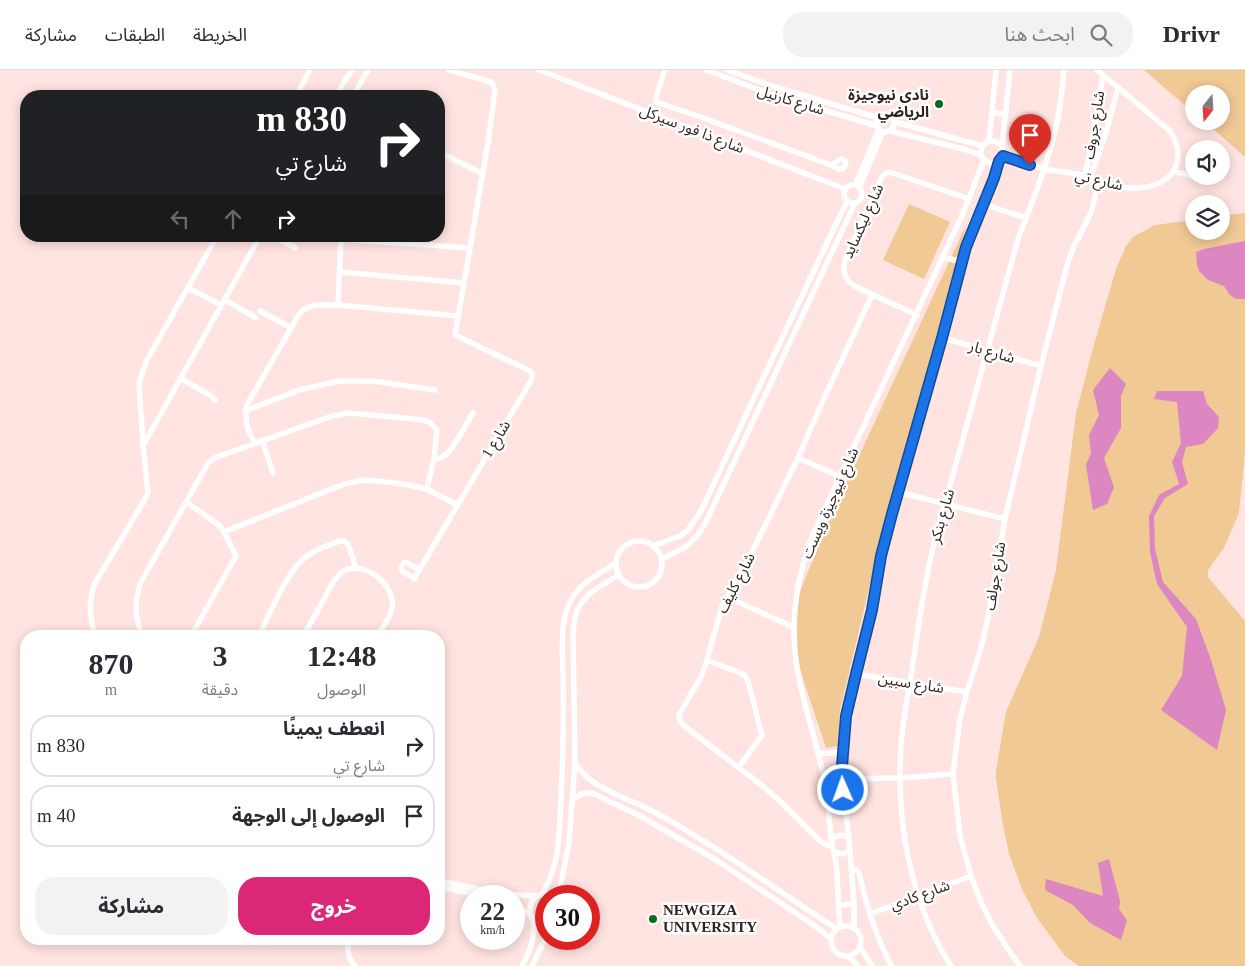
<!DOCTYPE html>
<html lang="ar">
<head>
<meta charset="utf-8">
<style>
  body { margin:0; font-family:"Times New Roman","Noto Sans Arabic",serif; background:#f2f2f3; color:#2b2b33; direction:rtl; height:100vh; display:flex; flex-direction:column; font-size:19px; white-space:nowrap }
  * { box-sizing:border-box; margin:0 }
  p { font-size:16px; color:#7c7c81 }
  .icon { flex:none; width:28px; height:28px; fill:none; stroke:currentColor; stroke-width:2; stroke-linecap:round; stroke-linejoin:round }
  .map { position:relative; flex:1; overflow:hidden; direction:ltr }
  .side { position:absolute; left:20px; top:560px; width:425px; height:315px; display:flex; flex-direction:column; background:#fff; border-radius:20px; box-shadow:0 2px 12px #0003; direction:rtl }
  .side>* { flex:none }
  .hud { position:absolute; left:20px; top:20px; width:425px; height:152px; border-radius:20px; box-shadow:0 2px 12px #0003; direction:rtl; background:#202124; color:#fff; overflow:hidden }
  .needle { width:32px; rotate:197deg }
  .buttons { position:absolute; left:1185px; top:15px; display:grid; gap:10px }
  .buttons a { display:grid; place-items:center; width:45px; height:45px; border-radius:50%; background:#fff; box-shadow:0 2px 12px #0003; font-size:25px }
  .speed { position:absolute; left:460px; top:815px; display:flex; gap:10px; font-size:25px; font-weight:700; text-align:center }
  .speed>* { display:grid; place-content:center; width:65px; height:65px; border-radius:50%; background:#fff; box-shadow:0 2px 12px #0003; line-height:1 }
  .speed small { font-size:12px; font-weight:400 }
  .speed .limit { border:8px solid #d22; background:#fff; color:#111 }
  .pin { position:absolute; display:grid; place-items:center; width:42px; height:42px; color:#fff; margin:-51px -21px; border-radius:50% 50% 50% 0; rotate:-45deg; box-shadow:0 0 5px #0007 }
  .pin .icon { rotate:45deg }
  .me { position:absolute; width:55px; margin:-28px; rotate:358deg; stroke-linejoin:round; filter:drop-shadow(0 0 4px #0008) }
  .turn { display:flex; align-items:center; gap:18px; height:105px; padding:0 15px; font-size:22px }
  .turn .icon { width:65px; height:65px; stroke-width:2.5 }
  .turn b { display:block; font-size:35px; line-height:42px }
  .lanes { display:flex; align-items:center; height:48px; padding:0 15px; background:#0003; justify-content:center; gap:25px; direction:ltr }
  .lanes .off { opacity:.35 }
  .eta { display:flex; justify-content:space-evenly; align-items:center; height:85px; text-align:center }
  .eta b { font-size:30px; font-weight:700; line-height:35px }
  .button { display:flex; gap:10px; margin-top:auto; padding:10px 15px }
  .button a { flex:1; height:58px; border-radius:20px; background:#db2777; color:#fff; font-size:20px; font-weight:700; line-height:58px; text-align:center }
  .button a+a { background:#f2f2f3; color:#2b2b33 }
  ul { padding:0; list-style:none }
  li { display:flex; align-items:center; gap:15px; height:62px; margin:0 10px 8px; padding:0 5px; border:2px solid #e1e1e2; border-radius:20px }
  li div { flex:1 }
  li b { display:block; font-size:19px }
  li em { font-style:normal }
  header { display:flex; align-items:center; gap:30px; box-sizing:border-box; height:70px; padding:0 25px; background:#fff; border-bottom:1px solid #e1e1e2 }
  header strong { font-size:24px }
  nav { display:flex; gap:28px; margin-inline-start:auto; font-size:18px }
  .search { width:350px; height:45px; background:#f2f2f3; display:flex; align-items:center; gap:12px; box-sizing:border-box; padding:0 18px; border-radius:20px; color:#7c7c81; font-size:19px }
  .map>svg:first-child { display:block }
</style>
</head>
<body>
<header>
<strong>Drivr</strong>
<div class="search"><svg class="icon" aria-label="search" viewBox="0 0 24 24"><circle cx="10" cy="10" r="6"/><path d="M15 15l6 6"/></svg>ابحث هنا</div>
<nav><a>الخريطة</a><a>الطبقات</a><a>مشاركة</a></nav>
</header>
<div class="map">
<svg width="1245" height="896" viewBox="0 0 1245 896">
  <rect width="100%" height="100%" fill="#ffe4e1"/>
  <!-- green -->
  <path fill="#f0c995" d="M 1144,0 L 1245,0 L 1245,87 L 1204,51 L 1221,51 L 1221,24 L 1194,24 L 1194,43 Z
    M 909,134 L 950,152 L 924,209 L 883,190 Z
    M 1245,143 L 1245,382 L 1239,443 L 1224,478 L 1208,500 L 1208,507 L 1245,551 L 1245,896 L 1079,896 L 1065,886 L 1037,848 L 1022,819 L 1009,784 L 1002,750 L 996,708 L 996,701 L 1006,642 L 1039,567 L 1056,500 L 1076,343 L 1093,278 L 1116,199 L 1126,176 L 1133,167 L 1155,155 L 1194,150 L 1194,161 L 1221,161 L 1221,146 Z
    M 967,153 L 880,472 L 840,640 L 838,676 L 826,678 L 793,578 L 799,524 L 827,455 Z"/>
  <!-- water -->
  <path fill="#dc86c2" d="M 1245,171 L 1245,229 L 1236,229 L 1233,227 L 1229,224 L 1224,216 L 1208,210 L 1199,201 L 1197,195 L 1196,182 L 1204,179 Z
    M 1110,298 L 1126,314 L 1121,326 L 1121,358 L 1104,388 L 1114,417 L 1107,434 L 1093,440 L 1086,395 L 1091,383 L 1089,365 L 1099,345 L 1093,320 Z
    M 1157,321 L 1203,321 L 1207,334 L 1219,347 L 1218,358 L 1203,374 L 1186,377 L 1182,392 L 1188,414 L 1165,428 L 1154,446 L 1155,479 L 1163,512 L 1196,549 L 1211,590 L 1226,640 L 1217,680 L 1161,640 L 1182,606 L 1187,557 L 1157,514 L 1150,482 L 1149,446 L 1159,425 L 1179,414 L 1172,392 L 1181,373 L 1177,332 L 1154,329 Z
    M 1109,789 L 1120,831 L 1119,839 L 1127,850 L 1121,870 L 1090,853 L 1073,835 L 1045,820 L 1046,809 L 1103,826 L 1098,793 Z"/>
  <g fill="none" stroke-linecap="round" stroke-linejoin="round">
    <!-- minor -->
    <path stroke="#fff" stroke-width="5.5" d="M 539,0 L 845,119
      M 665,0 L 657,24 L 656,32 L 698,46 L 831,95
      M 706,0 L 773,25 L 877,56
      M 727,0 L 775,17 L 879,48
      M 296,26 L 310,0
      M 336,26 L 344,12 L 352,0
      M 353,26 L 368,0
      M 992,40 C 995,45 1002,44 1006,42
      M876 53a9 9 0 1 1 18 0a9 9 0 1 1-18 0Z
      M 895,52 L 983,76
      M 890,61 L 963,79 L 981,85
      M981 82a11 11 0 1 1 22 0a11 11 0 1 1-22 0Z
      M 989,72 L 996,0
      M 1002,77 L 1010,0
      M 439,82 L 483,104
      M 1003,86 C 1016,90 1030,95 1044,99 C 1057,102 1072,102 1085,106 C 1094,108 1102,112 1111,115 C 1133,121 1166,120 1176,96 C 1181,83 1177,71 1169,60 L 1097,0
      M 841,89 L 844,90 L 846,92 L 844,98 L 839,99 L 831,95 Z
      M 1174,101 L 1201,109
      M 1085,106 L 1093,67 L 1103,5
      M 1090,108 L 1105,66 L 1118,17
      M844 124a9 9 0 1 1 18 0a9 9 0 1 1-18 0Z
      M 855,115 L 879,59
      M 859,118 L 883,62
      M 983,134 L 1026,148
      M 274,166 L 295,178
      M 341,169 L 470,178
      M 943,187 L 962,192
      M 340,202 L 464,213
      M 188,218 L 221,235
      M 225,230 L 256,248
      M 338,235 L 341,166
      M 260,241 L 291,258
      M 917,245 L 854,216 C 844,209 842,201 845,190 L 882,107 C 886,101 890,102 896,104 L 969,129
      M 943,268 L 1041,296
      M 180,308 L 211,326 L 215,330
      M 245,341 L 299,320 L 338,311 L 373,311 L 435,320
      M 262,370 L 273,403
      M 255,373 C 247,361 244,349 247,335 L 299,244 L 303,240 L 314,235 L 338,235 L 458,246
      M 144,374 L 260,166
      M 434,388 C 438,388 439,389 442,387 C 453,382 466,354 473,343
      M 798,388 L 841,407
      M 427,419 L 457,435
      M 898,422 L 1005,449
      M 186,432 L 219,455 L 224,462 L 236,486 L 191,566
      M616 494a23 23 0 1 1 46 0a23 23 0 1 1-46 0Z
      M 653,476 L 680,466 L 689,459 L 702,439 L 774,285 L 847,131
      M 661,490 L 687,476 L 697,466 L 705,454 L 855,133
      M 414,509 L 532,309 L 532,303 L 528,300 L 455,265 L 488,73 L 495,20 L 493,15 L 491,12 L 449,0
      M 415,509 L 402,501 C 400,498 402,494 405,492 L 420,500
      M 727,527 L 793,557
      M 95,566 C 90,548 88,533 94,515 L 145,429 L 148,423 L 143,375 L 139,312 L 147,290 L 217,166
      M 142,566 C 135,546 134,535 140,514 L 208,393 L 214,388 L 332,346 L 350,343 L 424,350 L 431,353 L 437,360 L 434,388 L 427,419 L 403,414 L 366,410 L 344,414 L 224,462
      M 259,566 C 269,545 288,499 307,486 C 316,479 328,476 339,471 L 344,471 L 348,474 L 356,498
      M 303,566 C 311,554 317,541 324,529 C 329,520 333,509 341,503 C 361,487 397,514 392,539 C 390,549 382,558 377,566
      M 707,590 L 743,604 L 746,607 L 748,611 L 762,665 L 739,697
      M 855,604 L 967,622
      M 818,684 L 843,682
      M 575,693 C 590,717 619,725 644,737 C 662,746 680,756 697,767 C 745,796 790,829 837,859
      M 841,709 L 900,708 L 953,704
      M 572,731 L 581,724 L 592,723 L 638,745 L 713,788 L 818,858 L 831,869
      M 831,770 L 834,767 L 842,765 L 849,768
      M 832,775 L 827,775 L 821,772 L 784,735 L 764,717 L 683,655 L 679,649 L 679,645 L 702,605 L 707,590 L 722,536 L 755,476 L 798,388 L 821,335 L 872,225
      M 834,782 L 842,784 L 850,781
      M 851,799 L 856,800 L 859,803 C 866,835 876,866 891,896
      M 439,811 L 505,824 L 537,826
      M 439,817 L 486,826
      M 541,825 C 561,795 559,763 561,729 C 563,688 564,648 563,607 C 563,581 558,548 574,525 C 585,510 601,503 616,493
      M 560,826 L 561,813 L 569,773 L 575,693 L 573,563 C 574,558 574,552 575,547 C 580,525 601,516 619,505
      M 514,834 L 530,845
      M 838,835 L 854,834
      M 870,844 L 971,806
      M831 871a15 15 0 1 1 30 0a15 15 0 1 1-30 0Z
      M 546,857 C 518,853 530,814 555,826
      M 840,857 C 838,836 838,814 836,793 C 835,786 833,781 832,774 C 829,756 829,736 826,718 C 819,679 805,642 798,603 C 789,554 796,507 814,462 L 961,148 L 984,90
      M 854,858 L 854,834 L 849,768 L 841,709 L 846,646 L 855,604 L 872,541 L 881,487 L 896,429 L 943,268 L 966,177 L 994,108 L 999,91
      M 347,869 L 349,887 L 355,896
      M 860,877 L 872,896
      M 848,886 L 858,896
      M 522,896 C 530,881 535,869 534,852
      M 532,896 L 546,867
      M 951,896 C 910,832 896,751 901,675 C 903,650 908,625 912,600 C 918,560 923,518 933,478 C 942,440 954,403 964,365 C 982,300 1000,234 1018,169 C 1031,136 1044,103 1053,69 C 1059,47 1062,23 1064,0
      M 1020,896 L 1008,879 L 993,856 L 981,832 L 971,806 L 960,766 L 953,704 L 960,649 L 967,622 L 981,578 L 988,548 L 1005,449 L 1041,296 L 1067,195 L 1074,176 L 1091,143 L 1099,111"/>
  </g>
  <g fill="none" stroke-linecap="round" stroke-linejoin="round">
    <!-- route casing -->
    <g stroke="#114b97" stroke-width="12">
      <path id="route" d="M 843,720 L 841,709 L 846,646 L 856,604 L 872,540 L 881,486 L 892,444 L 942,268 L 966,177 L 994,108 L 999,91 L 1003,86 L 1030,95"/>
    </g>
    <!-- route -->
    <use href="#route" stroke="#1a73e8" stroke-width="9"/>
  </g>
  <!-- markers -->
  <g fill="#006e1f" stroke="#fff" stroke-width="2">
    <circle cx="939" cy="34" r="5"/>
    <circle cx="653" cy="849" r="5"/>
  </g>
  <g text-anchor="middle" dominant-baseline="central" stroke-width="5" stroke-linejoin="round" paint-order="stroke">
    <!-- poi labels -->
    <g font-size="15" font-weight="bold" fill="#322220" stroke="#fff" text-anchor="end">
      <text x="929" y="25">نادي نيوجيزة<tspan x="929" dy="17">الرياضي</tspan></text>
      <text x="663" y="840" text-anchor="start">NEWGIZA<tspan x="663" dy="17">UNIVERSITY</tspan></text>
    </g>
    <!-- street labels -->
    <g font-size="15" fill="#322220" stroke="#fff">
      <text transform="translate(791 30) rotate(17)">شارع كارنيل</text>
      <text transform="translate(1094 55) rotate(-81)">شارع جروف</text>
      <text transform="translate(692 59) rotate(21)">شارع ذا فور سيركل</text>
      <text transform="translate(1099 110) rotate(13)">شارع تي</text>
      <text transform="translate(863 151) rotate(-66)">شارع ليكسايد</text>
      <text transform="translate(992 282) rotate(16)">شارع بار</text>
      <text transform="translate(496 369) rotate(-59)">شارع 1</text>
      <text transform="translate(830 433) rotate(-66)">شارع نيوجيزة ويست</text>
      <text transform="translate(942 446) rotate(-74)">شارع بنكر</text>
      <text transform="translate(995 506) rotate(-81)">شارع جولف</text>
      <text transform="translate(736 513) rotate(-63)">شارع كليف</text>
      <text transform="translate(911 613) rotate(9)">شارع سبين</text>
      <text transform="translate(920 825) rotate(-20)">شارع كادي</text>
    </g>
  </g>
</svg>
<div class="buttons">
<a><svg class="needle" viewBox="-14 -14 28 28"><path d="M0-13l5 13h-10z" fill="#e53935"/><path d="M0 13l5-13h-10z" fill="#7c7c81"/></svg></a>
<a><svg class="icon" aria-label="sound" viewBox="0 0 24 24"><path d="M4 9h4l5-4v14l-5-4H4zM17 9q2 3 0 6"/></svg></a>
<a><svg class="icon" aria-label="layers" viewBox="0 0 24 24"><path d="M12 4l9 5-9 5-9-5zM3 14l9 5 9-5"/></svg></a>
</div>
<div class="speed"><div>22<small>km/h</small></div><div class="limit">30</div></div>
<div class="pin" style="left:1030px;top:95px;background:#d93025"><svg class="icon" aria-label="arrive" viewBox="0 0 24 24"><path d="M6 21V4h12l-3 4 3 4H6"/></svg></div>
<svg class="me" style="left:843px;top:720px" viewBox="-20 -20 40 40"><circle r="17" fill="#1a73e8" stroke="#fff" stroke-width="3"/><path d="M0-11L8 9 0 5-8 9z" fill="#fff"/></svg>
<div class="hud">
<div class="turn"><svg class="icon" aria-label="right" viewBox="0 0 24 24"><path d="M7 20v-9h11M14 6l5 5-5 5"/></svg><div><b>830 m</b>شارع تي</div></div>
<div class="lanes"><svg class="icon off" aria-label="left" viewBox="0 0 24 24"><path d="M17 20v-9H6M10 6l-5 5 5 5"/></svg><svg class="icon off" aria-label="ahead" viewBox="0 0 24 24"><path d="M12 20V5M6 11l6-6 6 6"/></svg><svg class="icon" aria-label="right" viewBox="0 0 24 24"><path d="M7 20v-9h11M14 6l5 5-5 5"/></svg></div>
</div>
<section class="side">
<div class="eta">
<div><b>12:48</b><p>الوصول</p></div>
<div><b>3</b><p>دقيقة</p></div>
<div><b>870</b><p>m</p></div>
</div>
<ul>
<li><svg class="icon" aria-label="right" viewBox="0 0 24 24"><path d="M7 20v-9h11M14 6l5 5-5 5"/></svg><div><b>انعطف يمينًا</b><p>شارع تي</p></div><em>830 m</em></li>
<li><svg class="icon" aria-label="arrive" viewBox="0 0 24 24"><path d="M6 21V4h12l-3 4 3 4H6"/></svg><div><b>الوصول إلى الوجهة</b></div><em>40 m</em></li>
</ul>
<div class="button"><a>خروج</a><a>مشاركة</a></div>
</section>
</div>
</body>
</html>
